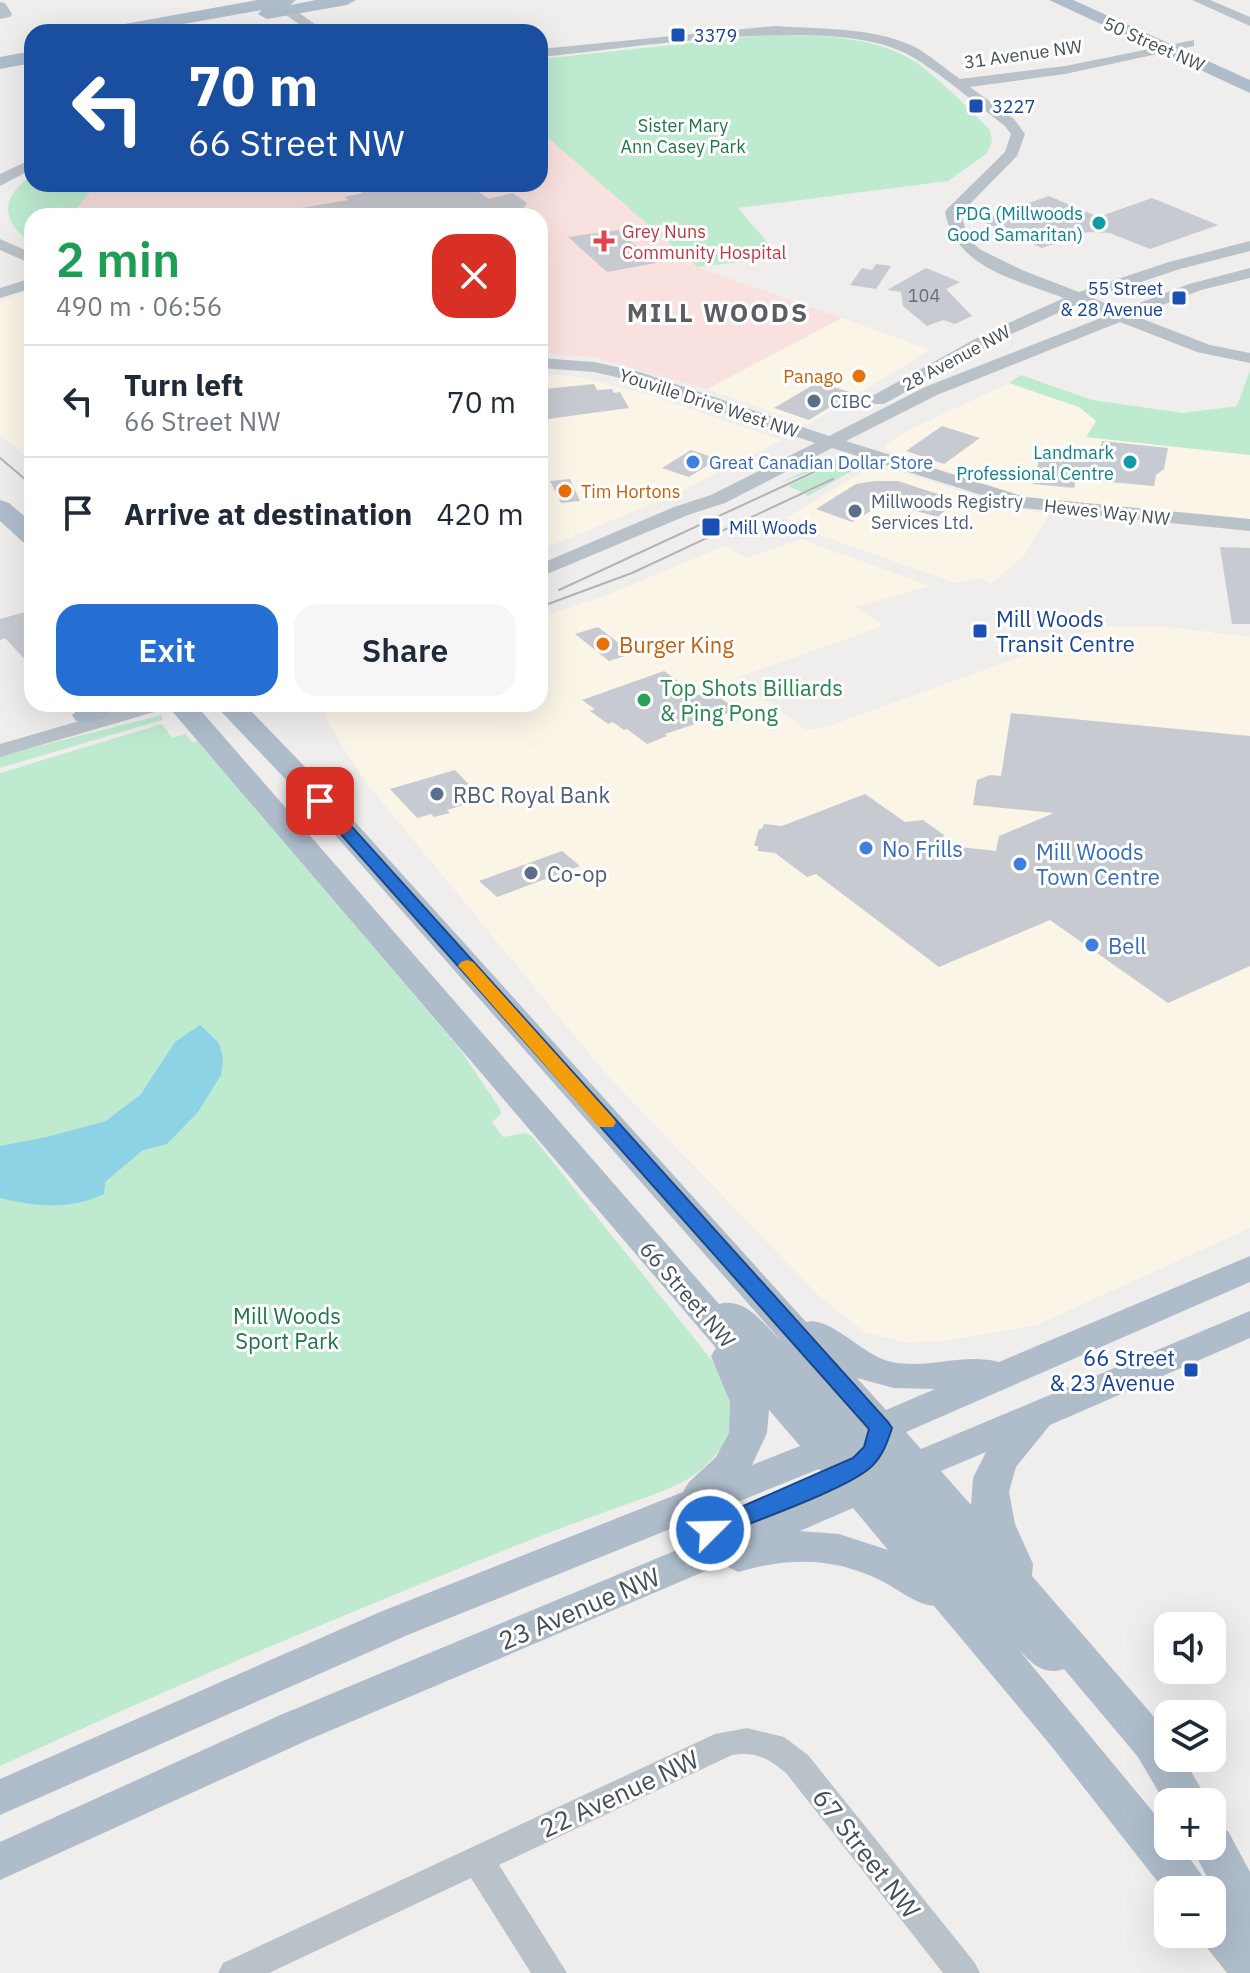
<!DOCTYPE html>
<html lang="en">
<head>
<meta charset="utf-8">
<style>
  body { margin:0; font-family:"IBM Plex Sans",sans-serif; background:#f6f6f7; color:#1f2937; height:100vh; display:flex; flex-direction:column; font-size:30px; white-space:nowrap }
  * { box-sizing:border-box; margin:0 }
  p { font-size:26px; color:#747a83 }
  .icon { flex:none; width:44px; height:44px; fill:none; stroke:currentColor; stroke-width:2; stroke-linecap:round; stroke-linejoin:round }
  .map { position:relative; flex:1; overflow:hidden }
  .drawer { position:absolute; left:24px; top:208px; width:524px; height:504px; display:flex; flex-direction:column; background:#fff; border-radius:24px; box-shadow:0 8px 32px #0002 }
  .drawer>* { flex:none }
  .guide { position:absolute; left:24px; top:24px; width:524px; height:168px; border-radius:24px; box-shadow:0 8px 32px #0002; background:#1a4fa0; color:#fff; overflow:hidden }
  .controls { position:absolute; left:1154px; top:1612px; display:grid; gap:16px }
  .controls a { display:grid; place-items:center; width:72px; height:72px; border-radius:16px; background:#fff; box-shadow:0 8px 32px #0002; font-size:40px }
  .pin { position:absolute; display:grid; place-items:center; width:68px; height:68px; color:#fff; margin:-34px; border-radius:16px; box-shadow:0 4px 12px #0006 }
  .me { position:absolute; width:88px; margin:-44px; rotate:67deg; stroke-linejoin:round; filter:drop-shadow(0 0 6px #0008) }
  .turn { display:flex; align-items:center; gap:28px; height:168px; padding:0 32px; font-size:36px }
  .turn .icon { width:104px; height:104px; stroke-width:2.5 }
  .turn b { display:block; font-size:56px; line-height:68px }
  .round { display:grid; place-items:center; flex:none; width:84px; height:84px; border-radius:24px; background:#f6f6f7 }
  .overview { display:flex; align-items:center; justify-content:space-between; height:136px; padding:0 32px }
  h1 { font-size:48px; font-weight:600; line-height:60px; color:#1e9e55 }
  .primary-button { display:flex; gap:16px; margin-top:auto; padding:16px 32px }
  .primary-button a { flex:1; height:92px; border-radius:24px; background:#256fd2; color:#fff; font-size:32px; font-weight:600; line-height:92px; text-align:center }
  .primary-button a+a { background:#f6f6f7; color:#1f2937 }
  ul { padding:0; list-style:none }
  li { display:flex; align-items:center; gap:24px; height:112px; padding:0 32px; border-top:2px solid #e0e1e3 }
  li div { flex:1 }
  li b { display:block; font-size:30px }
  li em { font-style:normal }
  .map>svg:first-child { display:block }
</style>
</head>
<body>
<div class="map">
<svg width="1250" height="1973" viewBox="0 0 1250 1973">
  <rect width="100%" height="100%" fill="#f0eded"/>
  <!-- commercial -->
  <path fill="#faf5e7" d="M 32,289 L 32,461 L 0,435 L 0,301 Z
    M 842,318 L 930,350 L 807,425 L 707,389 Z
    M 540,373 L 579,377 L 647,394 L 782,440 L 671,496 L 540,550 Z
    M 1009,383 L 1079,407 L 1096,421 L 1087,437 L 1250,455 L 1250,519 L 1063,503 L 1013,494 L 886,450 L 885,445 L 909,430 Z
    M 893,470 L 1015,508 L 1049,514 L 1024,556 L 991,584 L 979,578 L 955,583 L 803,529 L 808,525 L 786,518 L 862,472 Z
    M 801,539 L 930,586 L 856,607 L 883,626 L 736,678 L 806,730 L 829,726 L 1106,626 L 1169,627 L 1250,637 L 1250,1228 L 1037,1325 L 951,1340 L 909,1343 L 866,1333 L 818,1295 L 605,1073 L 364,780 L 326,720 L 324,704 L 540,704 L 540,617 L 605,596 L 724,546 L 747,558 Z"/>
  <!-- medical -->
  <path fill="#f9e1df" d="M 540,131 L 697,267 L 842,318 L 707,389 L 592,357 L 540,353 L 540,216 L 70,216 L 97,184 L 540,184 Z"/>
  <!-- green -->
  <path fill="#beebd0" d="M 766,35 C 814,35 875,35 917,63 C 943,82 967,107 990,130 L 992,142 L 986,154 L 948,181 L 738,208 L 780,257 L 697,267 L 540,131 L 540,59 Z
    M 32,175 L 32,184 L 97,184 L 70,216 L 32,216 L 32,244 C 0,220 0,198 32,175 Z
    M 1250,370 L 1250,455 L 1086,437 L 1096,421 L 1079,407 L 1009,383 L 1021,375 L 1092,400 L 1183,413 L 1237,406 Z
    M 832,458 L 850,458 L 866,463 L 808,496 L 805,494 L 834,480 L 802,492 L 788,486 L 816,473 L 813,471 L 780,483 Z
    M 162,715 L 162,720 L 0,768 L 0,756 Z
    M 162,724 L 172,738 L 185,734 L 192,742 L 198,741 L 202,745 L 459,1048 L 499,1107 L 501,1114 L 492,1122 L 503,1137 L 524,1133 L 532,1136 L 719,1369 C 741,1409 739,1434 705,1466 C 682,1488 643,1498 613,1509 C 575,1523 537,1537 500,1552 C 332,1619 164,1690 0,1766 L 0,773 Z"/>
  <!-- water -->
  <path fill="#8ed2e5" d="M 200,1025 L 219,1043 L 223,1058 L 221,1075 L 198,1112 L 167,1144 L 143,1150 L 105,1182 L 104,1194 C 71,1210 35,1207 0,1198 L 0,1146 L 47,1137 L 106,1121 L 141,1094 L 175,1042 Z"/>
  <!-- building -->
  <path fill="#c7cad0" d="M 351,184 L 467,184 L 489,199 L 513,193 L 527,203 L 519,216 L 301,216 L 301,208 L 349,200 L 344,197 L 363,193 Z
    M 1049,196 L 1094,215 L 1104,215 L 1152,198 L 1218,225 L 1150,249 L 1110,233 L 1088,232 L 1042,248 L 979,220 Z
    M 618,230 L 656,263 L 607,272 L 568,237 Z
    M 876,264 L 891,266 L 876,289 L 850,285 L 862,268 L 872,270 Z
    M 926,268 L 960,282 L 946,289 L 972,316 L 955,324 L 943,320 L 927,326 L 903,306 L 901,292 L 887,290 Z
    M 540,382 L 544,389 L 594,384 L 597,390 L 612,389 L 614,393 L 620,392 L 629,408 L 540,420 Z
    M 818,382 L 853,393 L 809,420 L 774,408 Z
    M 942,426 L 980,438 L 944,464 L 906,451 Z
    M 1102,441 L 1168,448 L 1164,469 L 1156,475 L 1154,486 L 1076,479 L 1074,488 L 1033,484 L 1039,459 L 1055,461 L 1056,455 L 1099,459 Z
    M 691,450 L 718,459 L 689,477 L 662,468 Z
    M 570,479 L 580,501 L 561,503 L 550,481 Z
    M 875,481 L 898,481 L 956,500 L 938,517 L 894,505 L 879,506 L 852,522 L 816,509 L 856,484 Z
    M 1220,547 L 1250,548 L 1250,624 L 1232,624 Z
    M 32,610 L 32,667 L 5,638 L 0,640 L 0,619 Z
    M 598,627 L 629,651 L 621,653 L 625,656 L 609,661 L 575,634 Z
    M 664,671 L 698,695 L 710,691 L 738,710 L 665,734 L 667,736 L 647,744 L 627,729 L 624,730 L 613,722 L 608,724 L 590,711 L 595,709 L 582,700 Z
    M 1011,713 L 1250,736 L 1250,966 L 1168,1003 L 1050,920 L 939,967 L 816,874 L 807,877 L 775,853 L 758,851 L 758,846 L 754,846 L 759,829 L 762,829 L 764,824 L 782,826 L 865,794 L 905,822 L 923,820 L 944,835 L 941,845 L 996,851 L 999,836 L 1054,813 L 973,805 L 977,780 L 990,775 L 1001,776 Z
    M 455,770 L 483,799 L 447,810 L 450,813 L 434,817 L 431,814 L 417,818 L 390,789 Z
    M 562,851 L 580,866 L 497,897 L 479,881 Z"/>
  <g fill="none" stroke-linecap="round" stroke-linejoin="round">
    <!-- minor -->
    <path fill="#bac2c9" fill-rule="evenodd" d="M 265,0 L 281,0 L 326,32 L 310,32 Z
      M 1192,0 L 1210,0 L 1250,17 L 1250,26 Z
      M 0,2 L 5,3 L 12,14 L 10,17 L 0,19 Z
      M 775,26 C 820,29 871,27 913,46 C 929,54 945,69 960,79 L 1065,66 L 1194,40 L 1194,46 L 1065,74 L 970,87 L 1014,119 L 1025,134 L 1017,156 L 961,213 L 968,239 L 981,250 L 1022,270 L 1079,292 L 1169,262 L 1250,241 L 1250,251 L 1180,269 L 1093,298 L 1121,310 L 1189,284 L 1250,268 L 1250,278 L 1201,290 L 1135,316 L 1210,345 L 1250,353 L 1250,363 L 1197,352 L 1120,322 L 937,395 L 846,441 L 1025,497 L 1250,519 L 1250,531 L 1023,508 L 832,448 L 725,503 L 688,515 L 540,577 L 540,564 L 674,507 L 711,495 L 815,443 L 629,380 L 594,372 L 540,368 L 540,358 L 594,362 L 640,372 L 829,436 L 925,387 L 1106,316 L 1078,304 L 998,340 L 884,404 L 872,404 L 869,400 L 872,396 L 986,333 L 1064,298 C 1017,280 955,268 945,212 L 947,209 L 1005,152 L 1011,134 L 1004,125 C 975,104 935,68 905,53 C 829,14 628,49 540,57 L 540,49 Z
      M 32,159 L 32,169 L 0,186 L 0,174 Z
      M 0,239 L 32,253 L 32,264 L 0,250 Z
      M 32,278 L 32,288 L 0,298 L 0,288 Z
      M 138,704 L 171,704 L 168,708 L 0,757 L 0,744 Z
      M 747,1728 L 784,1737 L 808,1755 L 975,1963 L 980,1973 L 943,1973 L 786,1773 C 768,1758 755,1751 732,1755 L 499,1865 L 567,1973 L 531,1973 L 471,1878 L 269,1973 L 218,1973 L 223,1963 L 715,1734 Z"/>
    <!-- major -->
    <path fill="#afbdcb" fill-rule="evenodd" d="M 257,0 L 296,0 L 290,5 L 316,0 L 356,0 L 347,5 L 267,19 L 258,14 L 262,10 L 139,32 L 99,32 L 108,27 Z
      M 1049,0 L 1073,0 L 1250,80 L 1250,93 Z
      M 32,51 L 32,63 L 0,69 L 0,57 Z
      M 0,500 L 9,503 L 32,523 L 32,545 L 23,542 L 0,521 Z
      M 84,704 L 118,704 C 109,718 92,725 76,721 L 72,715 Z
      M 166,704 L 195,704 L 719,1304 C 746,1296 764,1325 782,1342 L 290,784 L 214,704 L 244,704 L 310,772 L 806,1322 C 829,1315 862,1354 888,1361 C 924,1371 963,1352 999,1362 L 1250,1256 L 1250,1282 L 906,1432 L 921,1449 L 1250,1311 L 1250,1338 L 1050,1425 L 1016,1467 L 1009,1492 L 1015,1524 L 1033,1564 L 1032,1576 L 1168,1733 L 1168,1758 L 1183,1758 L 1209,1802 L 1168,1802 L 1168,1808 L 1138,1757 L 1064,1669 C 1043,1676 1033,1664 1019,1650 L 1168,1830 L 1168,1846 L 1181,1846 L 1212,1890 L 1212,1891 L 1168,1890 L 1168,1895 L 1052,1747 L 934,1606 C 916,1604 900,1591 884,1582 C 835,1557 790,1557 738,1572 L 722,1564 L 308,1740 L 0,1880 L 0,1842 L 278,1716 L 833,1485 L 819,1469 L 410,1634 L 0,1815 L 0,1779 L 380,1612 L 683,1492 L 689,1482 L 716,1457 L 729,1433 L 730,1402 L 711,1356 L 716,1348 ZM 857,1378 L 894,1388 L 935,1389 L 886,1410 ZM 769,1410 L 800,1446 L 752,1465 L 767,1433 ZM 986,1452 L 973,1478 L 971,1505 L 941,1471 ZM 853,1508 L 888,1550 L 839,1534 L 800,1531 Z
      M 1212,1826 L 1228,1831 L 1250,1872 L 1250,1973 L 1227,1973 L 1196,1934 L 1212,1934 L 1212,1901 L 1221,1904 L 1191,1846 L 1212,1846 Z"/>
    <!-- tram -->
    <path stroke="#b0b3b7" stroke-width="2" d="M 0,458 L 32,485
      M 559,590 L 814,472
      M 540,607 L 632,573 L 833,479"/>
  </g>
  <!-- route -->
  <path fill="#256fd2" stroke="#184888" stroke-width="2" d="M 320,796 L 326,798 L 888,1422 L 892,1428 C 887,1443 883,1455 872,1466 C 850,1488 752,1522 718,1536 L 710,1538 L 702,1536 L 699,1530 L 702,1524 L 853,1458 L 864,1447 L 869,1429 L 315,805 L 312,801 Z"/>
  <!-- slow -->
  <path fill="#f59e0b" d="M 467,960 L 473,962 L 613,1118 L 616,1122 L 613,1127 L 599,1127 L 461,969 L 458,966 L 461,962 Z"/>
  <!-- markers -->
  <g fill="#1a4fb4" stroke="#fff" stroke-width="3">
    <rect x="670" y="27" width="16" height="16" rx="4"/>
    <rect x="968" y="98" width="16" height="16" rx="4"/>
    <rect x="1171" y="290" width="16" height="16" rx="4"/>
    <rect x="701" y="517" width="20" height="20" rx="4"/>
    <rect x="972" y="623" width="16" height="16" rx="4"/>
    <rect x="1183" y="1362" width="16" height="16" rx="4"/>
  </g>
  <g fill="#0f9aa8" stroke="#fff" stroke-width="3">
    <circle cx="1099" cy="223" r="8"/>
    <circle cx="1130" cy="462" r="8"/>
  </g>
  <path fill="#e0444e" stroke="#fff" stroke-width="3" d="M600 229h8v8h8v8h-8v8h-8v-8h-8v-8h8z"/>
  <g fill="#e8710a" stroke="#fff" stroke-width="3">
    <circle cx="859" cy="376" r="8"/>
    <circle cx="565" cy="491" r="8"/>
    <circle cx="603" cy="644" r="8"/>
  </g>
  <g fill="#5c6f8a" stroke="#fff" stroke-width="3">
    <circle cx="814" cy="401" r="8"/>
    <circle cx="855" cy="511" r="8"/>
    <circle cx="437" cy="794" r="8"/>
    <circle cx="531" cy="873" r="8"/>
  </g>
  <g fill="#3f7fe0" stroke="#fff" stroke-width="3">
    <circle cx="693" cy="462" r="8"/>
    <circle cx="866" cy="848" r="8"/>
    <circle cx="1020" cy="864" r="8"/>
    <circle cx="1092" cy="945" r="8"/>
  </g>
  <circle fill="#2e9e5b" stroke="#fff" stroke-width="3" cx="644" cy="700" r="8"/>
  <g text-anchor="middle" dominant-baseline="central" stroke-width="6" stroke-linejoin="round" paint-order="stroke">
    <!-- far-transit labels -->
    <g font-size="18" fill="#164399" stroke="#fff" text-anchor="start">
      <text x="694" y="35">3379</text>
      <text x="992" y="106">3227</text>
      <text x="1163" y="288" text-anchor="end">55 Street<tspan x="1163" dy="21">&amp; 28 Avenue</tspan></text>
      <text x="729" y="527">Mill Woods</text>
    </g>
    <!-- far-street labels -->
    <g font-size="18" fill="#475059" stroke="#fff">
      <text transform="translate(1154 44) rotate(24)">50 Street NW</text>
      <text transform="translate(1023 54) rotate(-8)">31 Avenue NW</text>
      <text transform="translate(956 358) rotate(-28)">28 Avenue NW</text>
      <text transform="translate(709 403) rotate(18)">Youville Drive West NW</text>
      <text transform="translate(1107 512) rotate(6)">Hewes Way NW</text>
    </g>
    <!-- far-park labels -->
    <g font-size="18" fill="#1d764a" stroke="#fff">
      <text x="683" y="125">Sister Mary<tspan x="683" dy="21">Ann Casey Park</tspan></text>
    </g>
    <!-- far-culture labels -->
    <g font-size="18" fill="#0d838f" stroke="#fff" text-anchor="end">
      <text x="1083" y="213">PDG (Millwoods<tspan x="1083" dy="21">Good Samaritan)</tspan></text>
      <text x="1114" y="452">Landmark<tspan x="1114" dy="21">Professional Centre</tspan></text>
    </g>
    <!-- far-health labels -->
    <g font-size="18" fill="#be3a42" stroke="#fff" text-anchor="start">
      <text x="622" y="231">Grey Nuns<tspan x="622" dy="21">Community Hospital</tspan></text>
    </g>
    <!-- number labels -->
    <g font-size="18" fill="#676e77">
      <text x="924" y="295">104</text>
    </g>
    <!-- far-food labels -->
    <g font-size="18" fill="#c56008" stroke="#fff" text-anchor="end">
      <text x="843" y="376">Panago</text>
      <text x="581" y="491" text-anchor="start">Tim Hortons</text>
    </g>
    <!-- far-service labels -->
    <g font-size="18" fill="#4e5e75" stroke="#fff" text-anchor="start">
      <text x="830" y="401">CIBC</text>
      <text x="871" y="501">Millwoods Registry<tspan x="871" dy="21">Services Ltd.</tspan></text>
    </g>
    <!-- far-shop labels -->
    <g font-size="18" fill="#366cbe" stroke="#fff" text-anchor="start">
      <text x="709" y="462">Great Canadian Dollar Store</text>
    </g>
    <!-- transit labels -->
    <g font-size="22" fill="#164399" stroke="#fff" text-anchor="start">
      <text x="996" y="618">Mill Woods<tspan x="996" dy="25">Transit Centre</tspan></text>
      <text x="1175" y="1357" text-anchor="end">66 Street<tspan x="1175" dy="25">&amp; 23 Avenue</tspan></text>
    </g>
    <!-- food labels -->
    <g font-size="22" fill="#c56008" stroke="#fff" text-anchor="start">
      <text x="619" y="644">Burger King</text>
    </g>
    <!-- leisure labels -->
    <g font-size="22" fill="#27864d" stroke="#fff" text-anchor="start">
      <text x="660" y="687">Top Shots Billiards<tspan x="660" dy="25">&amp; Ping Pong</tspan></text>
    </g>
    <!-- service labels -->
    <g font-size="22" fill="#4e5e75" stroke="#fff" text-anchor="start">
      <text x="453" y="794">RBC Royal Bank</text>
      <text x="547" y="873">Co-op</text>
    </g>
    <!-- shop labels -->
    <g font-size="22" fill="#366cbe" stroke="#fff" text-anchor="start">
      <text x="882" y="848">No Frills</text>
      <text x="1036" y="851">Mill Woods<tspan x="1036" dy="25">Town Centre</tspan></text>
      <text x="1108" y="945">Bell</text>
    </g>
    <!-- street labels -->
    <g font-size="22" fill="#475059" stroke="#fff">
      <text transform="translate(688 1294) rotate(49)">66 Street NW</text>
    </g>
    <!-- park labels -->
    <g font-size="22" fill="#1d764a" stroke="#fff">
      <text x="287" y="1315">Mill Woods<tspan x="287" dy="25">Sport Park</tspan></text>
    </g>
    <!-- far-district labels -->
    <g font-size="26" font-weight="bold" letter-spacing="2" fill="#5b5e62" stroke="#fff">
      <text x="718" y="312">MILL WOODS</text>
    </g>
    <!-- near-street labels -->
    <g font-size="26" fill="#475059" stroke="#fff">
      <text transform="translate(579 1608) rotate(-23)">23 Avenue NW</text>
      <text transform="translate(619 1793) rotate(-25)">22 Avenue NW</text>
      <text transform="translate(867 1853) rotate(52)">67 Street NW</text>
    </g>
  </g>
</svg>
<div class="controls">
<a><svg class="icon" aria-label="sound" viewBox="0 0 24 24"><path d="M4 9h4l5-4v14l-5-4H4zM17 9q2 3 0 6"/></svg></a>
<a><svg class="icon" aria-label="layers" viewBox="0 0 24 24"><path d="M12 4l9 5-9 5-9-5zM3 14l9 5 9-5"/></svg></a>
<a>+</a>
<a>−</a>
</div>
<div class="pin" style="left:320px;top:801px;background:#d93025"><svg class="icon" aria-label="arrive" viewBox="0 0 24 24"><path d="M6 21V4h12l-3 4 3 4H6"/></svg></div>
<svg class="me" style="left:710px;top:1530px" viewBox="-20 -20 40 40"><circle r="17" fill="#256fd2" stroke="#fff" stroke-width="3"/><path d="M0-11L8 9 0 5-8 9z" fill="#fff"/></svg>
<div class="guide">
<div class="turn"><svg class="icon" aria-label="left" viewBox="0 0 24 24"><path d="M17 20v-9H6M10 6l-5 5 5 5"/></svg><div><b>70 m</b>66 Street NW</div></div>
</div>
<section class="drawer">
<div class="overview"><div><h1>2 min</h1><p>490 m · 06:56</p></div><a class="round" style="background:#d93025;color:#fff"><svg class="icon" aria-label="close" viewBox="0 0 24 24"><path d="M6 6l12 12M18 6L6 18"/></svg></a></div>
<ul>
<li><svg class="icon" aria-label="left" viewBox="0 0 24 24"><path d="M17 20v-9H6M10 6l-5 5 5 5"/></svg><div><b>Turn left</b><p>66 Street NW</p></div><em>70 m</em></li>
<li><svg class="icon" aria-label="arrive" viewBox="0 0 24 24"><path d="M6 21V4h12l-3 4 3 4H6"/></svg><div><b>Arrive at destination</b></div><em>420 m</em></li>
</ul>
<div class="primary-button"><a>Exit</a><a>Share</a></div>
</section>
</div>
</body>
</html>
